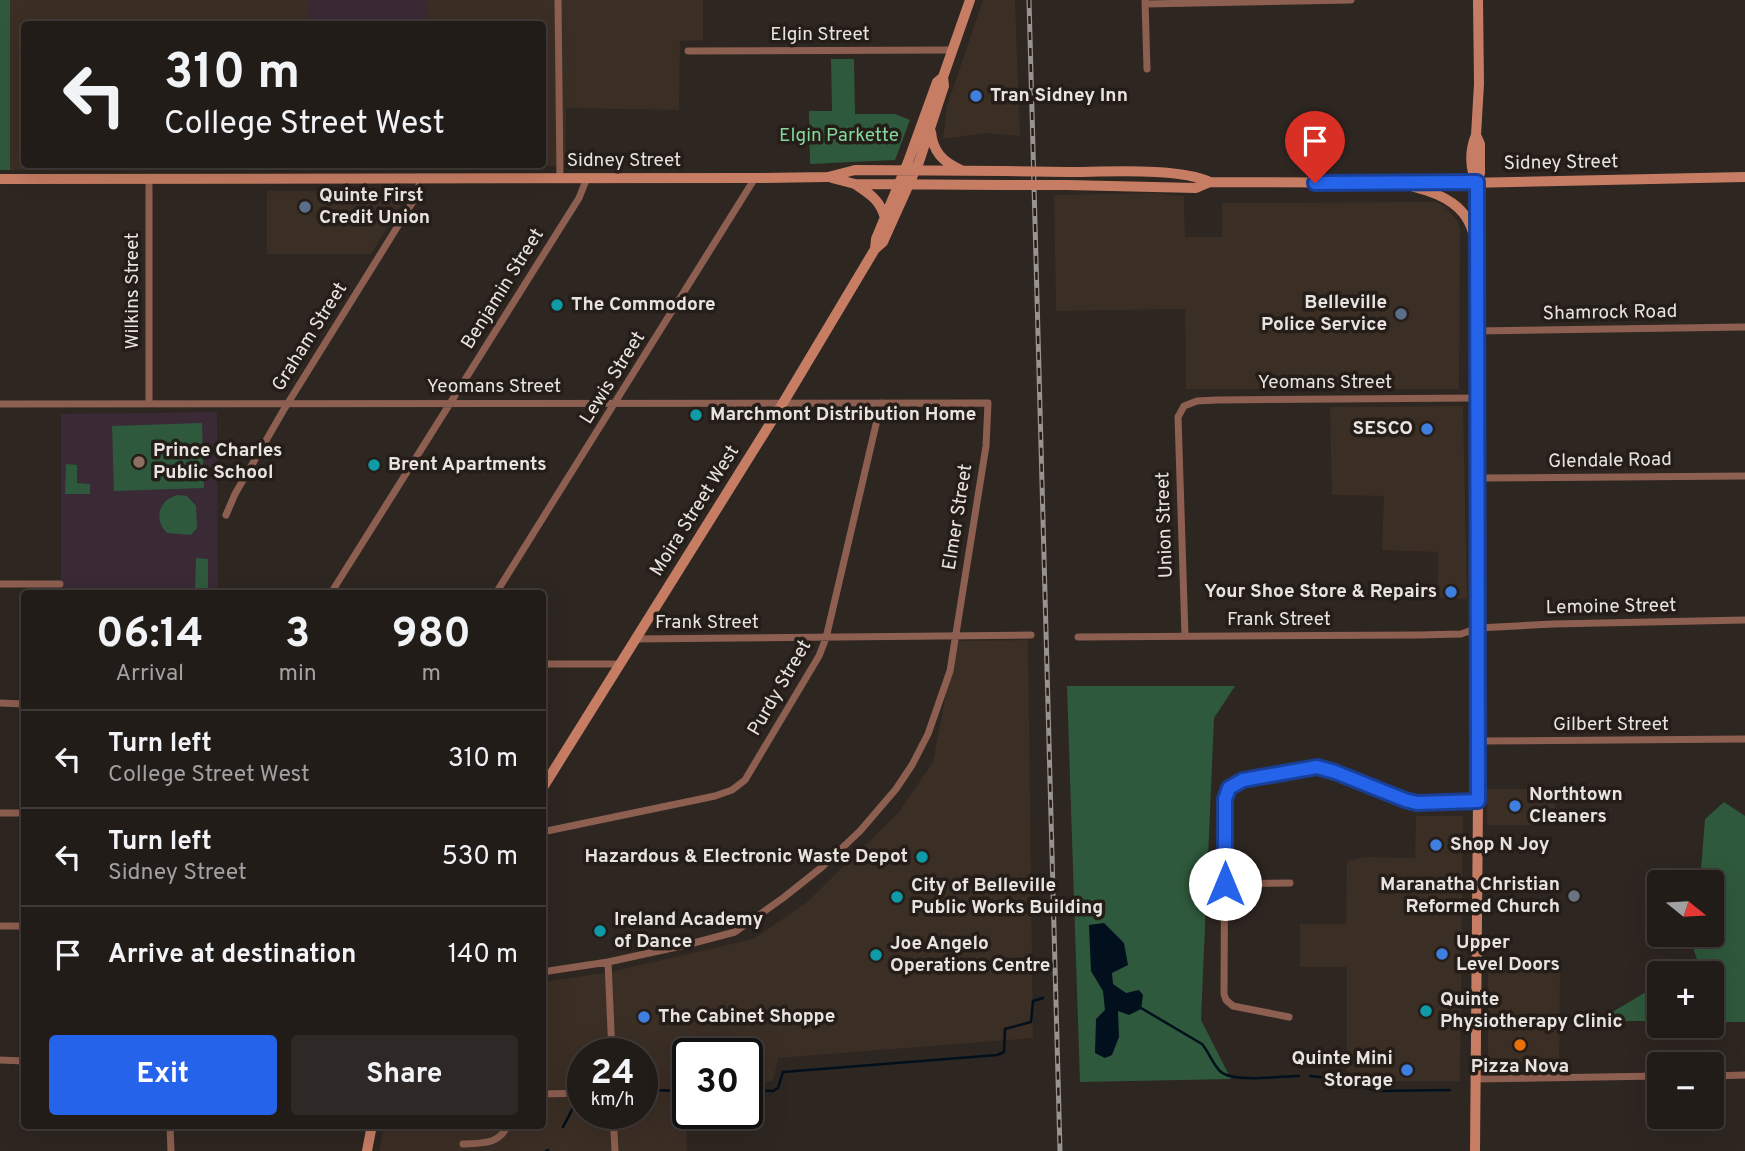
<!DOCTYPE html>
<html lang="en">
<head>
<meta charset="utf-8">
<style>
  body { margin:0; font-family:Overpass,sans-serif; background:#2e2926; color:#f1f3f6; height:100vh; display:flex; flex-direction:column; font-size:26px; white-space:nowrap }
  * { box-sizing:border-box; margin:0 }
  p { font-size:23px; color:#a2a1a2 }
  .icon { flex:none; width:38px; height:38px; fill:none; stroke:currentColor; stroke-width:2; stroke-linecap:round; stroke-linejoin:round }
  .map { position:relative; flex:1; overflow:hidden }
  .side { position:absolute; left:21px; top:590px; width:525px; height:539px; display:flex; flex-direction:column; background:#221c19; border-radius:7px; box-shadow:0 7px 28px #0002,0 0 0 2px #3f3a38 }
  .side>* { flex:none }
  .banner { position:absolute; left:21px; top:21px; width:525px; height:147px; border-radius:7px; box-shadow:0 7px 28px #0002,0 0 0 2px #3f3a38; background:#221c19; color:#f1f3f6; overflow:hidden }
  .needle { width:46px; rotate:108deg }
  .controls { position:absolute; left:1647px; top:870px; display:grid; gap:14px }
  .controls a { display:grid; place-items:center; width:77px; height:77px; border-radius:7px; background:#221c19; box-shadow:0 7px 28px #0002,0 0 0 2px #3f3a38; font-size:35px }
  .speed { position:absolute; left:567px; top:1038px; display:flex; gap:14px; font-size:35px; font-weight:700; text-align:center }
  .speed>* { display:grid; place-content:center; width:91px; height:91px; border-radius:50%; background:#221c19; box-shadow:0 7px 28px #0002,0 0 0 2px #3f3a38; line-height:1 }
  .speed small { font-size:18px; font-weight:400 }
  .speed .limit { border:4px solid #111; border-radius:10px; background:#fff; color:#111 }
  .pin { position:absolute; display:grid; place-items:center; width:60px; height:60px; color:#fff; margin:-72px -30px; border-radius:50% 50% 50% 0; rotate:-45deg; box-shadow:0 0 7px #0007 }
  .pin .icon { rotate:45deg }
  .me { position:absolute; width:77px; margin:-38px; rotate:0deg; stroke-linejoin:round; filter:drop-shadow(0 0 5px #0008) }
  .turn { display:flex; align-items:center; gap:24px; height:147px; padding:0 28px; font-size:32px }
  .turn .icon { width:91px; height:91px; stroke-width:2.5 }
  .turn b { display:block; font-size:49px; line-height:60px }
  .eta { display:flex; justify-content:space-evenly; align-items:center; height:119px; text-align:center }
  .eta b { font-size:42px; font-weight:700; line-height:49px }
  .primary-button { display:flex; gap:14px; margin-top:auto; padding:14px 28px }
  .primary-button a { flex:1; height:80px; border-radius:7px; background:#2563eb; color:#fff; font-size:28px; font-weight:700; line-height:80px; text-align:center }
  .primary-button a+a { background:#2e2926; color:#f1f3f6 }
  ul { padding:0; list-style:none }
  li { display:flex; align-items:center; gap:21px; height:98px; padding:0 28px; border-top:2px solid #3f3a38 }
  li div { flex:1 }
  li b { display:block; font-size:26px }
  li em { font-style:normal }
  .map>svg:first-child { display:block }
</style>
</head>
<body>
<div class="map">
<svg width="1745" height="1151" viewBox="0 0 1745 1151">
  <rect width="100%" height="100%" fill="#2e2621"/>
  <!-- built -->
  <path fill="#3b2e25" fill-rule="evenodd" d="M 10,0 L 308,0 L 308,24 L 24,24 L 24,164 L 306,164 L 305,168 L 10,170 Z
    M 428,0 L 703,0 L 703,40 L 680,41 L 679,110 L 566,108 L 566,166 L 426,167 L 426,164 L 542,164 L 542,24 L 428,24 Z
    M 983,0 L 1015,0 L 1020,136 L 986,133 L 943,139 L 947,106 Z
    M 267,191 L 410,191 L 371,254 L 267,254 Z
    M 1153,193 L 1184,196 L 1185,237 L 1222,237 L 1222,203 L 1435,202 L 1444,206 L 1457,220 L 1460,229 L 1459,389 L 1186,389 L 1185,309 L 1056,311 L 1054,195 Z
    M 1463,406 L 1467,599 L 1438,598 L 1438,552 L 1382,550 L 1384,496 L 1332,495 L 1330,407 Z
    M 1028,640 L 1033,1038 L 778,1058 L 773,1081 L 747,1082 L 747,1054 L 688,1054 L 688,1083 L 685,1084 L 687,1151 L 379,1151 L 384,1125 L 542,1125 L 543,982 L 610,972 L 753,939 L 806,903 L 899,812 L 933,762 L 956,641 ZM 583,1054 L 642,1054 L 642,1113 L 583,1113 Z
    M 1487,789 L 1555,789 L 1555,825 L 1487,825 Z
    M 1416,816 L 1463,816 L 1460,1081 L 1347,1081 L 1347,967 L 1300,967 L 1300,924 L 1346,924 L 1347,861 L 1365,857 L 1415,858 Z
    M 1560,968 L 1559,1069 L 1488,1069 L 1488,969 Z"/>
  <!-- education -->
  <path fill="#392a35" d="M 308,0 L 428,0 L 428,24 L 308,24 Z
    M 306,164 L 426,164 L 426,167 L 305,168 Z
    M 217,412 L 218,593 L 61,593 L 61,414 Z"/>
  <!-- green -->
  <path fill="#2f593c" d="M 0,0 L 10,0 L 10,170 L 0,170 Z
    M 831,59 L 854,59 L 855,114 L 895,114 L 910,120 L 895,160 L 810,164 L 809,111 L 832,111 Z
    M 202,423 L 204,488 L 114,491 L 112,426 Z
    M 66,464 L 77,465 L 77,483 L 90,484 L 90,494 L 65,494 Z
    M 178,495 L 187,496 L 196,506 L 197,528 L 191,535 L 167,533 C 153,519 159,499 178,495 Z
    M 196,558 L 208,559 L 208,593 L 195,593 Z
    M 1067,686 L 1235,686 L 1214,718 L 1201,1020 L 1231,1079 L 1080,1082 Z
    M 1724,802 L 1745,816 L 1745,1022 L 1712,1022 L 1712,973 L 1702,973 L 1694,951 L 1695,935 L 1712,934 L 1712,882 L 1700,882 L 1705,819 Z
    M 1648,991 L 1659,994 L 1659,1021 L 1597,1021 Z"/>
  <!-- water -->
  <path fill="#01101c" d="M 1104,923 L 1124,943 L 1128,965 L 1112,973 L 1113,984 L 1126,993 L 1139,990 L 1143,995 L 1141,1009 L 1129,1015 L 1118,1011 L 1119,1037 L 1112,1055 L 1105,1058 L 1095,1053 L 1096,1019 L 1105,1010 L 1103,991 L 1091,971 L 1089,925 Z"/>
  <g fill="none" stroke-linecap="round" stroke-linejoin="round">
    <!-- stream -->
    <path stroke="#01101c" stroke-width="2.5" d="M 1141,1008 L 1202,1044 C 1209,1052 1213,1065 1221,1072 C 1234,1083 1282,1076 1299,1076
      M 1310,1076 L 1347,1080 L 1356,1085 L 1377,1091 L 1450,1090
      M 642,1090 L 688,1091
      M 747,1090 L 773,1091 L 778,1088 L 783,1072 L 997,1055 L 1004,1052 L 1005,1029 L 1031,1022 L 1033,1001 L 1043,998
      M 563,1127 L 574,1106 L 583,1106
      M 546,1151 L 548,1150"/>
    <!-- street -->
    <path stroke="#8d5f50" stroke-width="7" d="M 558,0 L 560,178
      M 1145,0 L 1147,69
      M 1146,4 L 1351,0
      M 688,51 L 952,50
      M 149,178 L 149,404
      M 1476,331 L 1745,327
      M 0,404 L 988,403 L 986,446 L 950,671 L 928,734 L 912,765 L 896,789 L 860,831 L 822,867 L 783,898 L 735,932 L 686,945 L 608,962 L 542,972
      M 1476,478 L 1745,476
      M 226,515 L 235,494 L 283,411 L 419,192 L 419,177
      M 0,584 L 60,584
      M 331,593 L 579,198 L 587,178
      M 496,593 L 755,178
      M 1185,636 L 1178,417 L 1184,406 L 1197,401 L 1217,400 L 1476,398
      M 1078,637 L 1419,635 L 1461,634 L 1478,628 L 1553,624 L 1745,620
      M 636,639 L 1031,635
      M 542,664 L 620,664
      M 0,703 L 24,704
      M 1477,741 L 1745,739
      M 0,813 L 24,813
      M 542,832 L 715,796 L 732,790 L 745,780 L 819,656 L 826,638 L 881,403
      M 1225,884 L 1290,883
      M 0,926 L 24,926
      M 608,962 L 612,1054
      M 1289,1017 L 1233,1006 L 1226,1000 L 1224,994 L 1225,799 L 1229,788 L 1243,780 L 1317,767 L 1335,772 L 1405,800 L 1417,803 L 1478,801
      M 0,1060 L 24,1061
      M 1712,1076 L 1745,1075
      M 1475,1079 L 1659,1076
      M 542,1094 L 583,1093
      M 613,1113 L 615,1151
      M 170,1125 L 171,1151
      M 463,1144 C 480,1143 501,1145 507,1125"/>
    <!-- secondary -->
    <path stroke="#c77d64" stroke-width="10" d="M 931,132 C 933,152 943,162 961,170
      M 1476,135 C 1470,149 1469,168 1477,182
      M 1067,172 C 1104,172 1179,167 1210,182
      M 832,178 L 855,184 L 1003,185
      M 0,179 L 755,178 L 828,177 L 855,170 L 1004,171
      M 855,184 C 870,194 880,200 885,218
      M 1067,185 L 1196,188 L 1210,182 L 1466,183 L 1745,177
      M 1414,187 C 1442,194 1468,206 1474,237
      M 875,249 L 876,239 L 908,162 L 937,82 L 943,77 L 970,0
      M 542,789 L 783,403 L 875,249 L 883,242 L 919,162 L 944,86 L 943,77
      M 367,1151 L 372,1125
      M 1475,1151 L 1478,801 L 1476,247 L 1477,182 L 1480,173 L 1480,144 L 1476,135 L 1479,84 L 1478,0"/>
    <!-- rail casing -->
    <g stroke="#99938f" stroke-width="5">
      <path id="rail" d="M 1029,0 L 1060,1151"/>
    </g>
    <!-- rail -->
    <use href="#rail" stroke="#241d18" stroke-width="2.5" stroke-dasharray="8" stroke-linecap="butt"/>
    <!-- secondary-bridge -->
    <path stroke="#c77d64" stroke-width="10" d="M 1004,171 L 1067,172
      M 1003,185 L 1067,185"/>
  </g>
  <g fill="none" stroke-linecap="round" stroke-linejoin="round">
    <!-- route casing -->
    <g stroke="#184099" stroke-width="18">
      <path id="route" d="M 1225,884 L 1225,799 L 1229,788 L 1243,780 L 1317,767 L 1335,772 L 1405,800 L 1417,803 L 1478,801 L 1477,182 L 1315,183"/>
    </g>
    <!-- route -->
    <use href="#route" stroke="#2563eb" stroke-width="12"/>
  </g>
  <!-- markers -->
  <g fill="#3f7fe0" stroke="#241d18" stroke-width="2.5">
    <circle cx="976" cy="96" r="7"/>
    <circle cx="1427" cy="429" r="7"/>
    <circle cx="1451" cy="592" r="7"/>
    <circle cx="1515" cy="806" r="7"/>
    <circle cx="1436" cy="845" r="7"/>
    <circle cx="1442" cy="954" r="7"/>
    <circle cx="644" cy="1017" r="7"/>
    <circle cx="1407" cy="1070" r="7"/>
  </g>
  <g fill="#5c6f8a" stroke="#241d18" stroke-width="2.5">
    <circle cx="305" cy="207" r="7"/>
    <circle cx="1401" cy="314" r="7"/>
  </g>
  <g fill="#0f9aa8" stroke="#241d18" stroke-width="2.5">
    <circle cx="557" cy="305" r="7"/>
    <circle cx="696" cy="415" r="7"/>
    <circle cx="374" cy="465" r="7"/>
    <circle cx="922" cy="857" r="7"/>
    <circle cx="897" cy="897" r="7"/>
    <circle cx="600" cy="931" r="7"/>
    <circle cx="876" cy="955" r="7"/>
    <circle cx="1426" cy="1011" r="7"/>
  </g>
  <circle fill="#8d6e63" stroke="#241d18" stroke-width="2.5" cx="139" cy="462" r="7"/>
  <circle fill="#6b7280" stroke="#241d18" stroke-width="2.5" cx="1574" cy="896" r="7"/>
  <circle fill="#e8710a" stroke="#241d18" stroke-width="2.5" cx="1520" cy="1045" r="7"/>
  <g text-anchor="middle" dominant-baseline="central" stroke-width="7" stroke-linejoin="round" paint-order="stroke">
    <!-- street labels -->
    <g font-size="19" fill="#e8e3e0" stroke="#241d18">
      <text x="820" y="35">Elgin Street</text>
      <text x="624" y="161">Sidney Street</text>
      <text transform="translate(1561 163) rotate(-1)">Sidney Street</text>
      <text transform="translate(503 289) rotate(-58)">Benjamin Street</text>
      <text transform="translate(133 291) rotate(-90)">Wilkins Street</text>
      <text transform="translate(1610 313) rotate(-1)">Shamrock Road</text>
      <text transform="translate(310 337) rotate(-58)">Graham Street</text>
      <text transform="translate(613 378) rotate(-58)">Lewis Street</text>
      <text x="1325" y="383">Yeomans Street</text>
      <text x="494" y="387">Yeomans Street</text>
      <text transform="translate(1610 461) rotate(-1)">Glendale Road</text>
      <text transform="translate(695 511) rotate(-58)">Moira Street West</text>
      <text transform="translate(958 517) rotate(-81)">Elmer Street</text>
      <text transform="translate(1165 525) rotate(-92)">Union Street</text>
      <text transform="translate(1611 607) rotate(-1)">Lemoine Street</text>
      <text x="1279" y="620">Frank Street</text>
      <text x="707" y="623">Frank Street</text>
      <text transform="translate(780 688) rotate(-60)">Purdy Street</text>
      <text x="1611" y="725">Gilbert Street</text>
    </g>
    <!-- poi labels -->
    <g font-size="19" font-weight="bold" fill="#e8e3e0" stroke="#241d18" text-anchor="start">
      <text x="990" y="96">Tran Sidney Inn</text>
      <text x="319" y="196">Quinte First<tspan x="319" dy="22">Credit Union</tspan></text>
      <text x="1387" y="303" text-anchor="end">Belleville<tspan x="1387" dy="22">Police Service</tspan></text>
      <text x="571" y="305">The Commodore</text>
      <text x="710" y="415">Marchmont Distribution Home</text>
      <text x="1413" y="429" text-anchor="end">SESCO</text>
      <text x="153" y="451">Prince Charles<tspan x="153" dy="22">Public School</tspan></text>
      <text x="388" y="465">Brent Apartments</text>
      <text x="1437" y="592" text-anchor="end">Your Shoe Store &amp; Repairs</text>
      <text x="1529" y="795">Northtown<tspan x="1529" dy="22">Cleaners</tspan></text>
      <text x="1450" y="845">Shop N Joy</text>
      <text x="908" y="857" text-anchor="end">Hazardous &amp; Electronic Waste Depot</text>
      <text x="1560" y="885" text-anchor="end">Maranatha Christian<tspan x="1560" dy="22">Reformed Church</tspan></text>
      <text x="911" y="886">City of Belleville<tspan x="911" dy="22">Public Works Building</tspan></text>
      <text x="614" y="920">Ireland Academy<tspan x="614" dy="22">of Dance</tspan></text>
      <text x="1456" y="943">Upper<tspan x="1456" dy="22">Level Doors</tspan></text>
      <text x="890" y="944">Joe Angelo<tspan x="890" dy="22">Operations Centre</tspan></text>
      <text x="1440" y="1000">Quinte<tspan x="1440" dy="22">Physiotherapy Clinic</tspan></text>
      <text x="658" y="1017">The Cabinet Shoppe</text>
      <text x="1393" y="1059" text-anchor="end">Quinte Mini<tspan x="1393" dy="22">Storage</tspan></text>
      <text x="1520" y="1067" text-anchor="middle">Pizza Nova</text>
    </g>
    <!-- park labels -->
    <g font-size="19" fill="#83d69d" stroke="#241d18">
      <text x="839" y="136">Elgin Parkette</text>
    </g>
  </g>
</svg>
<div class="controls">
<a><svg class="needle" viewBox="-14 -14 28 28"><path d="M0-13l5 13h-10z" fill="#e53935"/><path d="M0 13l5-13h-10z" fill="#a2a1a2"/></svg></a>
<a>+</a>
<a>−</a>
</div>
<div class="speed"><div>24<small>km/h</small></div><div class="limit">30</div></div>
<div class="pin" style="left:1315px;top:183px;background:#d93025"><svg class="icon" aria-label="arrive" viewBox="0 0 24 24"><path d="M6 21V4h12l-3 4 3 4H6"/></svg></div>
<svg class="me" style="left:1225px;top:884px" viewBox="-20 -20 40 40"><circle r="19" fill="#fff"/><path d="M0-13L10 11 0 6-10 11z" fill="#2563eb"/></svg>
<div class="banner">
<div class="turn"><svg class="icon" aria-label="left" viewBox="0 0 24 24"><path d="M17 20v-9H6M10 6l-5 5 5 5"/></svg><div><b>310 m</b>College Street West</div></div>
</div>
<section class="side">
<div class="eta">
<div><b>06:14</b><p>Arrival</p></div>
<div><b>3</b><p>min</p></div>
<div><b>980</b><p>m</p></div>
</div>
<ul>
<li><svg class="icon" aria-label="left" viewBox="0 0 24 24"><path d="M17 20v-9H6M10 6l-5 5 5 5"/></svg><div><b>Turn left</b><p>College Street West</p></div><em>310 m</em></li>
<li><svg class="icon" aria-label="left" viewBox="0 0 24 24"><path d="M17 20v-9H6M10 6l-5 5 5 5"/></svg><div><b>Turn left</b><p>Sidney Street</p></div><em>530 m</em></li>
<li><svg class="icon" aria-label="arrive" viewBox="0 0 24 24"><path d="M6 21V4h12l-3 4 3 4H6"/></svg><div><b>Arrive at destination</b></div><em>140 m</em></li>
</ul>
<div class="primary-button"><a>Exit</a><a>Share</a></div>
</section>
</div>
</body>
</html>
